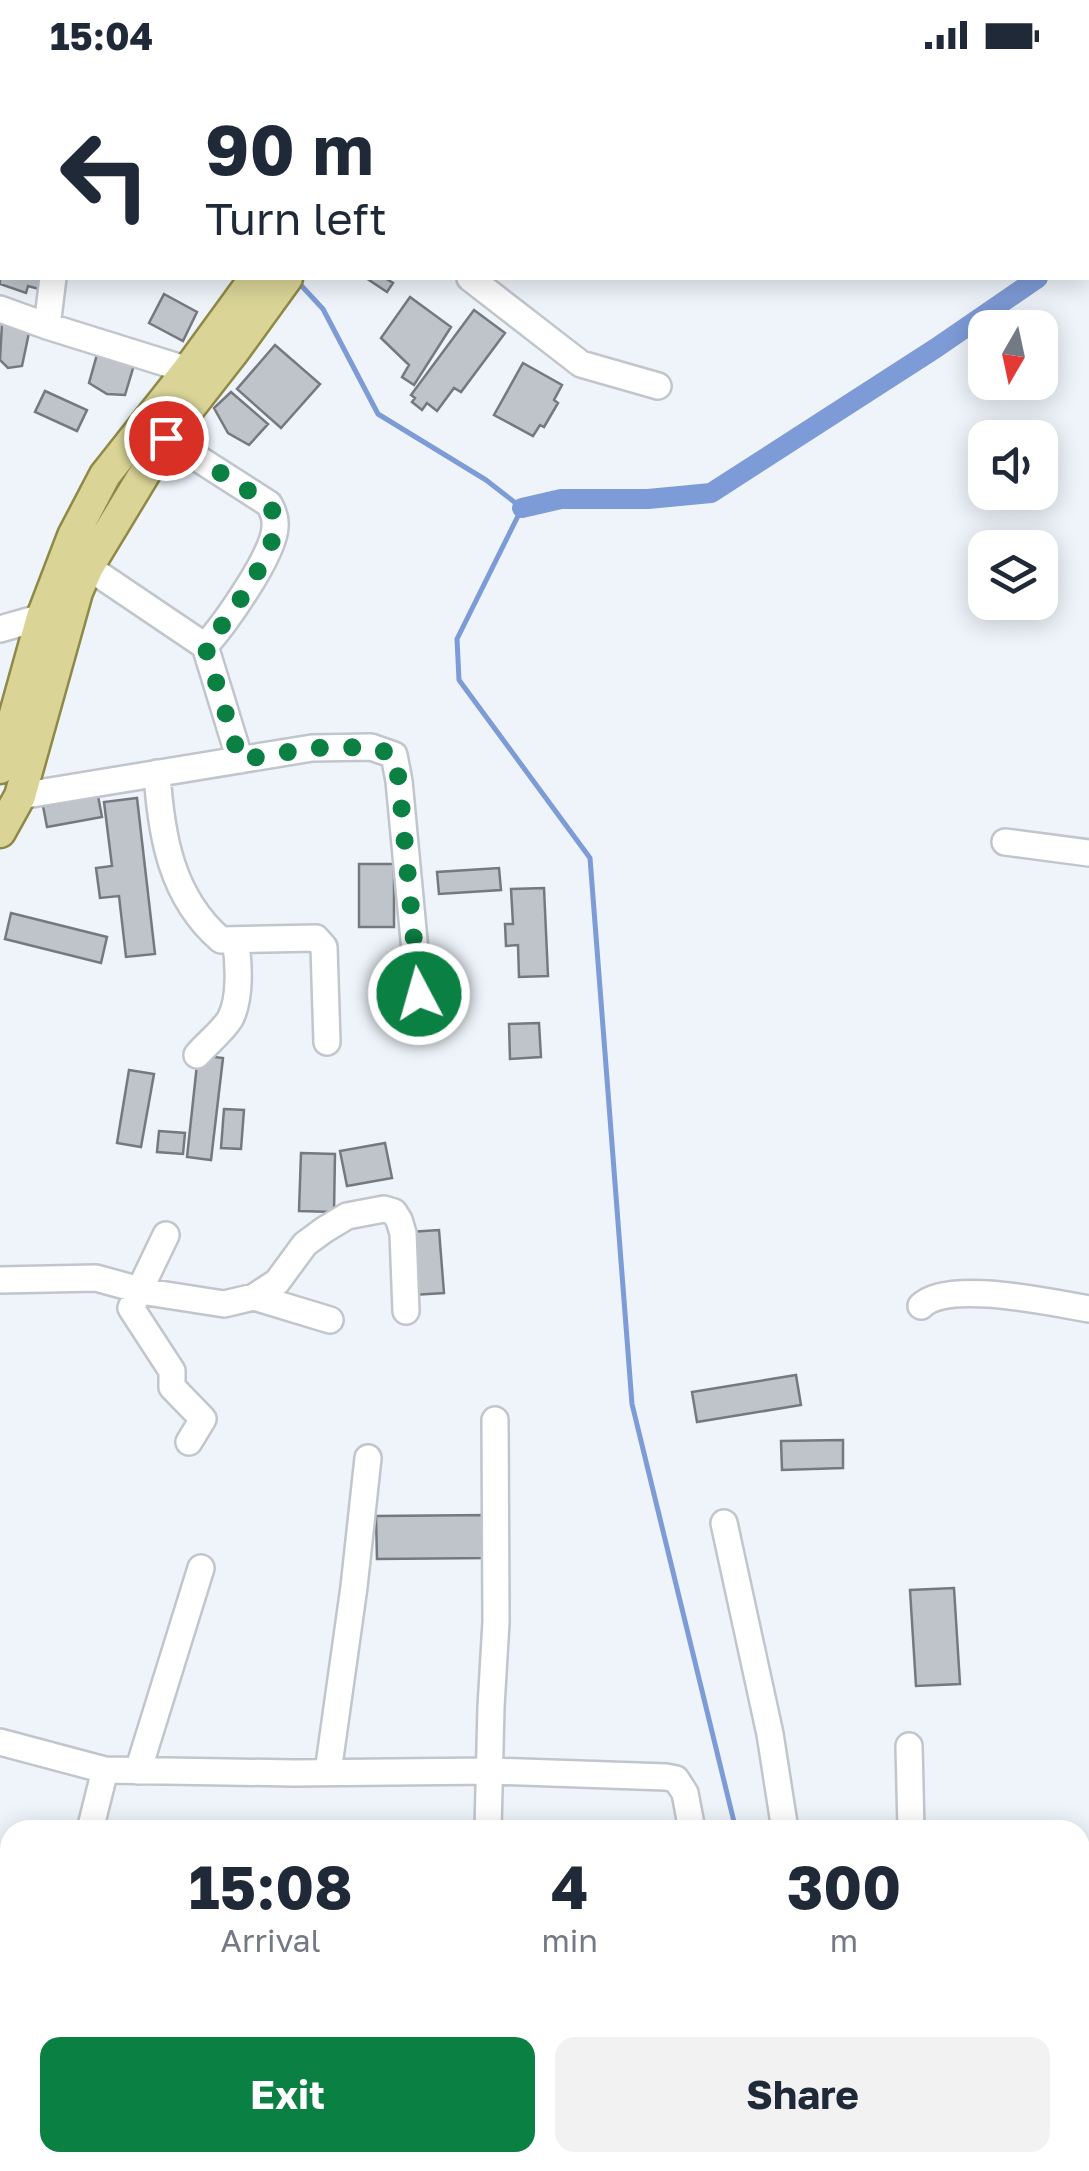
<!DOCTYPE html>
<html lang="en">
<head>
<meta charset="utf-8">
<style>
  body { margin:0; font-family:"Golos Text",sans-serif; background:#f2f2f3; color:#1f2937; height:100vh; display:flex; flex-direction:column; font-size:38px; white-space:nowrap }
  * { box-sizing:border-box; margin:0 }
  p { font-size:32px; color:#747a83 }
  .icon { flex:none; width:55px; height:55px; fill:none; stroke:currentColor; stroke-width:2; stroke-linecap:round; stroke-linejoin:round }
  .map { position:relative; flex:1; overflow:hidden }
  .sheet { position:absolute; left:0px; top:1750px; width:1090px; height:352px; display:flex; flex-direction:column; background:#fff; border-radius:30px 30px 0 0; box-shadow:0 5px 25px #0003 }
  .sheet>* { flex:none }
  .top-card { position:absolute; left:0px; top:0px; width:1090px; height:210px; box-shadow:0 5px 25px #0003; background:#fff; color:#1f2937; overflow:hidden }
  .needle { width:65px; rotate:189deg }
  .tools { position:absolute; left:968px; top:240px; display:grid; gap:20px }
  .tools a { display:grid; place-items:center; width:90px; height:90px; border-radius:20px; background:#fff; box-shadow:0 5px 25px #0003; font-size:50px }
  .pin { position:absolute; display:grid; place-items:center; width:85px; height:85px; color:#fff; margin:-42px; border:5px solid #fff; border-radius:50%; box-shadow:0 2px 10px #0007 }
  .me { position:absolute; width:110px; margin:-55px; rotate:354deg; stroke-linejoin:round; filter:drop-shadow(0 0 8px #0008) }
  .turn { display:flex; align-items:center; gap:35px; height:210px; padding:0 40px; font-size:45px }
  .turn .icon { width:130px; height:130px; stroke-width:2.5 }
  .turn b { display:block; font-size:70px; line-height:85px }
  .eta { display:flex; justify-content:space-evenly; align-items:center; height:170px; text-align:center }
  .eta b { font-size:60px; font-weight:700; line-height:70px }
  .button { display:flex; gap:20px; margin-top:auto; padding:20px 40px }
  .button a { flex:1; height:115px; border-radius:20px; background:#0b8043; color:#fff; font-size:40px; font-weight:700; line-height:115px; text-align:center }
  .button a+a { background:#f2f2f3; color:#1f2937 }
  .status { display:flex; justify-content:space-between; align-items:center; height:70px; padding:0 50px; background:#fff; direction:ltr }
  .status svg { height:28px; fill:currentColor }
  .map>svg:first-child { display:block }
</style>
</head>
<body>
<div class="status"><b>15:04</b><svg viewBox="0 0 49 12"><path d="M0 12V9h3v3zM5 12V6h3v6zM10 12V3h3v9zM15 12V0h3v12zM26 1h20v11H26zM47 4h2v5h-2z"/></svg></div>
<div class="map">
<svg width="1089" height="2101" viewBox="0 0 1089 2101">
  <rect width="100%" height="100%" fill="#eef4fa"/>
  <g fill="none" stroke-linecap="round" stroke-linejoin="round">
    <!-- stream -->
    <path stroke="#7d9bd6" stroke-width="5" d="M 47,0 L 57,2
      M 298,212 L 323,239 L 378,344 L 486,410 L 522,438 L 457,569 L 459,610 L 590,788 L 632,1334 L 736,1760
      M 955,2092 L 970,2101"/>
    <!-- canal -->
    <path stroke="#7d9bd6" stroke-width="20" d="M 1088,174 L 1089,173
      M 522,438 L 561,429 L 648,429 L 711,423 L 936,278 L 1038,208"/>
  </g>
  <!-- building -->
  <path fill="#bec4c9" stroke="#75797f" stroke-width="2.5" d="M 643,0 L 708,0 L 706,2 L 646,2 Z
    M 0,64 L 2,64 L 2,109 L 0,109 Z
    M 2,183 L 2,208 L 43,208 L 39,219 L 28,216 L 26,223 L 0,214 L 0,191 Z
    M 366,208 L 385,208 L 393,213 L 387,222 Z
    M 164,224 L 197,242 L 183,271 L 149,253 Z
    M 410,227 L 451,257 L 414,315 L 402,307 L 409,295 L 381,268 Z
    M 474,240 L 505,263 L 461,322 L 454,318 L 437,341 L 427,333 L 422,340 L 412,332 L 415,328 L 411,325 Z
    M 2,252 L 30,258 L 22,296 L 8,298 L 0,290 Z
    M 275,275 L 320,314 L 281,358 L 237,319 Z
    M 98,281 L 134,295 L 125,325 L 107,324 L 89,313 Z
    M 523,293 L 562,315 L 554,330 L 558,333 L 544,357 L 540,355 L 533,366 L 494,345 Z
    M 45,321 L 87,340 L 77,361 L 35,342 Z
    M 231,322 L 268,354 L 249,375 L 228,363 L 214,338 Z
    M 98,726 L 102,747 L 47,757 L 43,736 Z
    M 137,728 L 155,884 L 126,887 L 119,826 L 100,828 L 96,798 L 112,796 L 104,732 Z
    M 359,794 L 394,794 L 394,857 L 359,857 Z
    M 499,798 L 501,820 L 439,824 L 437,802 Z
    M 544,818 L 548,906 L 519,907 L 518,875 L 506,876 L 505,854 L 513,854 L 511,819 Z
    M 11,843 L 107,867 L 101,893 L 5,869 Z
    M 539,953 L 541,987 L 510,989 L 509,954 Z
    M 198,985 L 223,988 L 211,1090 L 187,1087 Z
    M 129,1000 L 154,1004 L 141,1077 L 117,1073 Z
    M 224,1039 L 244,1040 L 241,1079 L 221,1078 Z
    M 159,1061 L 185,1063 L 183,1084 L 157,1082 Z
    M 385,1073 L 392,1108 L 347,1116 L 340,1081 Z
    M 301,1083 L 335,1084 L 334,1142 L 299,1141 Z
    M 439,1160 L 444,1223 L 413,1225 L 409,1162 Z
    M 796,1305 L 801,1335 L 697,1352 L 692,1322 Z
    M 843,1370 L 843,1398 L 782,1400 L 781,1371 Z
    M 488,1445 L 489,1488 L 377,1489 L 376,1446 Z
    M 954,1518 L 960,1614 L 916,1616 L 910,1520 Z
    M 1089,1880 L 1089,1932 L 1080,1933 L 1080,1881 Z"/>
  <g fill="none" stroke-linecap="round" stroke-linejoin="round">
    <!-- minor casing -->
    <g stroke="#c0c6cc" stroke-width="30">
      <path id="minor" d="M 470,208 L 581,294 L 658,316
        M 0,239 L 47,256 L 188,300
        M 47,256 L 53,208
        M 88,497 L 205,576 C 224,555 274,485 275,457 C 276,449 273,441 269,434 L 166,368
        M 0,559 L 42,547
        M 205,576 L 240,690
        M 157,703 C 161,765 171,827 221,870 L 316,868 L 324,877 L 327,972
        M 20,726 L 312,678 L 371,677 L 394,685 L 399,711 L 420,934
        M 1005,772 L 1089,783
        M 197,985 C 207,973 222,962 230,949 C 241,929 239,891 235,870
        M 166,1165 L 131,1238 L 172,1301 L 172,1317 L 203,1349 L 189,1372
        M 0,1210 L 96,1208 L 147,1222 L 224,1234 L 254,1227 L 330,1250
        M 254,1227 L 277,1212 L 305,1174 L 324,1160 L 347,1146 L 384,1139 L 394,1142 L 399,1150 L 403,1163 L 406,1241
        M 921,1236 C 947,1209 1053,1233 1089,1239
        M 724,1453 L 770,1664 L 785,1760
        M 0,1672 L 105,1700 L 294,1703 L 491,1701 L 666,1707 L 676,1709 L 685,1723 L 692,1760
        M 909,1676 L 911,1760
        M 138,1701 L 201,1498
        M 328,1702 L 354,1517 L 368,1388
        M 90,1760 L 105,1700
        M 488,1760 L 491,1637 L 496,1552 L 495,1350
        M 0,1803 L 10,1805
        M 1080,1858 L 1089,1858
        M 0,1933 L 10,1936
        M 109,2092 L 116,2101
        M 834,2092 L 846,2101
        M 489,2101 L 491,2092
        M 589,2101 L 589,2092
        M 764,2101 L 771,2092"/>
    </g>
    <!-- major casing -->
    <g stroke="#8e8946" stroke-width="35">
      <path id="major" d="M 400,2 L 402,0
        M 432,2 L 434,0
        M 0,698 L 42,547 L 73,466 L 105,405 L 188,300 L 255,208
        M 0,762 L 20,726 L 77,522 L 88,497 L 166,368 L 234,281 L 287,208"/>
    </g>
    <!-- minor -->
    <use href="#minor" stroke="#fff" stroke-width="25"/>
    <!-- major -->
    <use href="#major" stroke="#dad597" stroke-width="30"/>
  </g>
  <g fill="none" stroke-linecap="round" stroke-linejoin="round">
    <!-- route -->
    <path stroke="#0b8043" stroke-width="18" stroke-dasharray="0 32.4" d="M 166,368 L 269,434 C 273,441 276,449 275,457 C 274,485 224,556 205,576 L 240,690 L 312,678 L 372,677 L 394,685 L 399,711 L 419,924"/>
  </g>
</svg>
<div class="tools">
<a><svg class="needle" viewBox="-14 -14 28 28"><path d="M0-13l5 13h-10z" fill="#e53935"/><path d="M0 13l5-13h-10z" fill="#747a83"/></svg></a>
<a><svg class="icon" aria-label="sound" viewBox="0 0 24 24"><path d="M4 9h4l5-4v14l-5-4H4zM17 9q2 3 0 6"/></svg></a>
<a><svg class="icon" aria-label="layers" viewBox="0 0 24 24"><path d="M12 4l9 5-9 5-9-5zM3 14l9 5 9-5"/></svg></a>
</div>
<div class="pin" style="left:166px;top:368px;background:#d93025"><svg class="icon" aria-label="arrive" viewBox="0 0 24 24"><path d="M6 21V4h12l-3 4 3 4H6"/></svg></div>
<svg class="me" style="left:419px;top:924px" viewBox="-20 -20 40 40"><circle r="17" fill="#0b8043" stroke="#fff" stroke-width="3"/><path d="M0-11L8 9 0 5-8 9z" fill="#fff"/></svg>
<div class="top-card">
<div class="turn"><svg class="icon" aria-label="left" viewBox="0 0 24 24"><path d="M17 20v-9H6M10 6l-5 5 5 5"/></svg><div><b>90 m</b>Turn left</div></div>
</div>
<section class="sheet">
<div class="eta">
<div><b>15:08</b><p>Arrival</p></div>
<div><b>4</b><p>min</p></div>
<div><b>300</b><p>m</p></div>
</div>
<div class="button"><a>Exit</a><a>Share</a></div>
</section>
</div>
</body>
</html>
